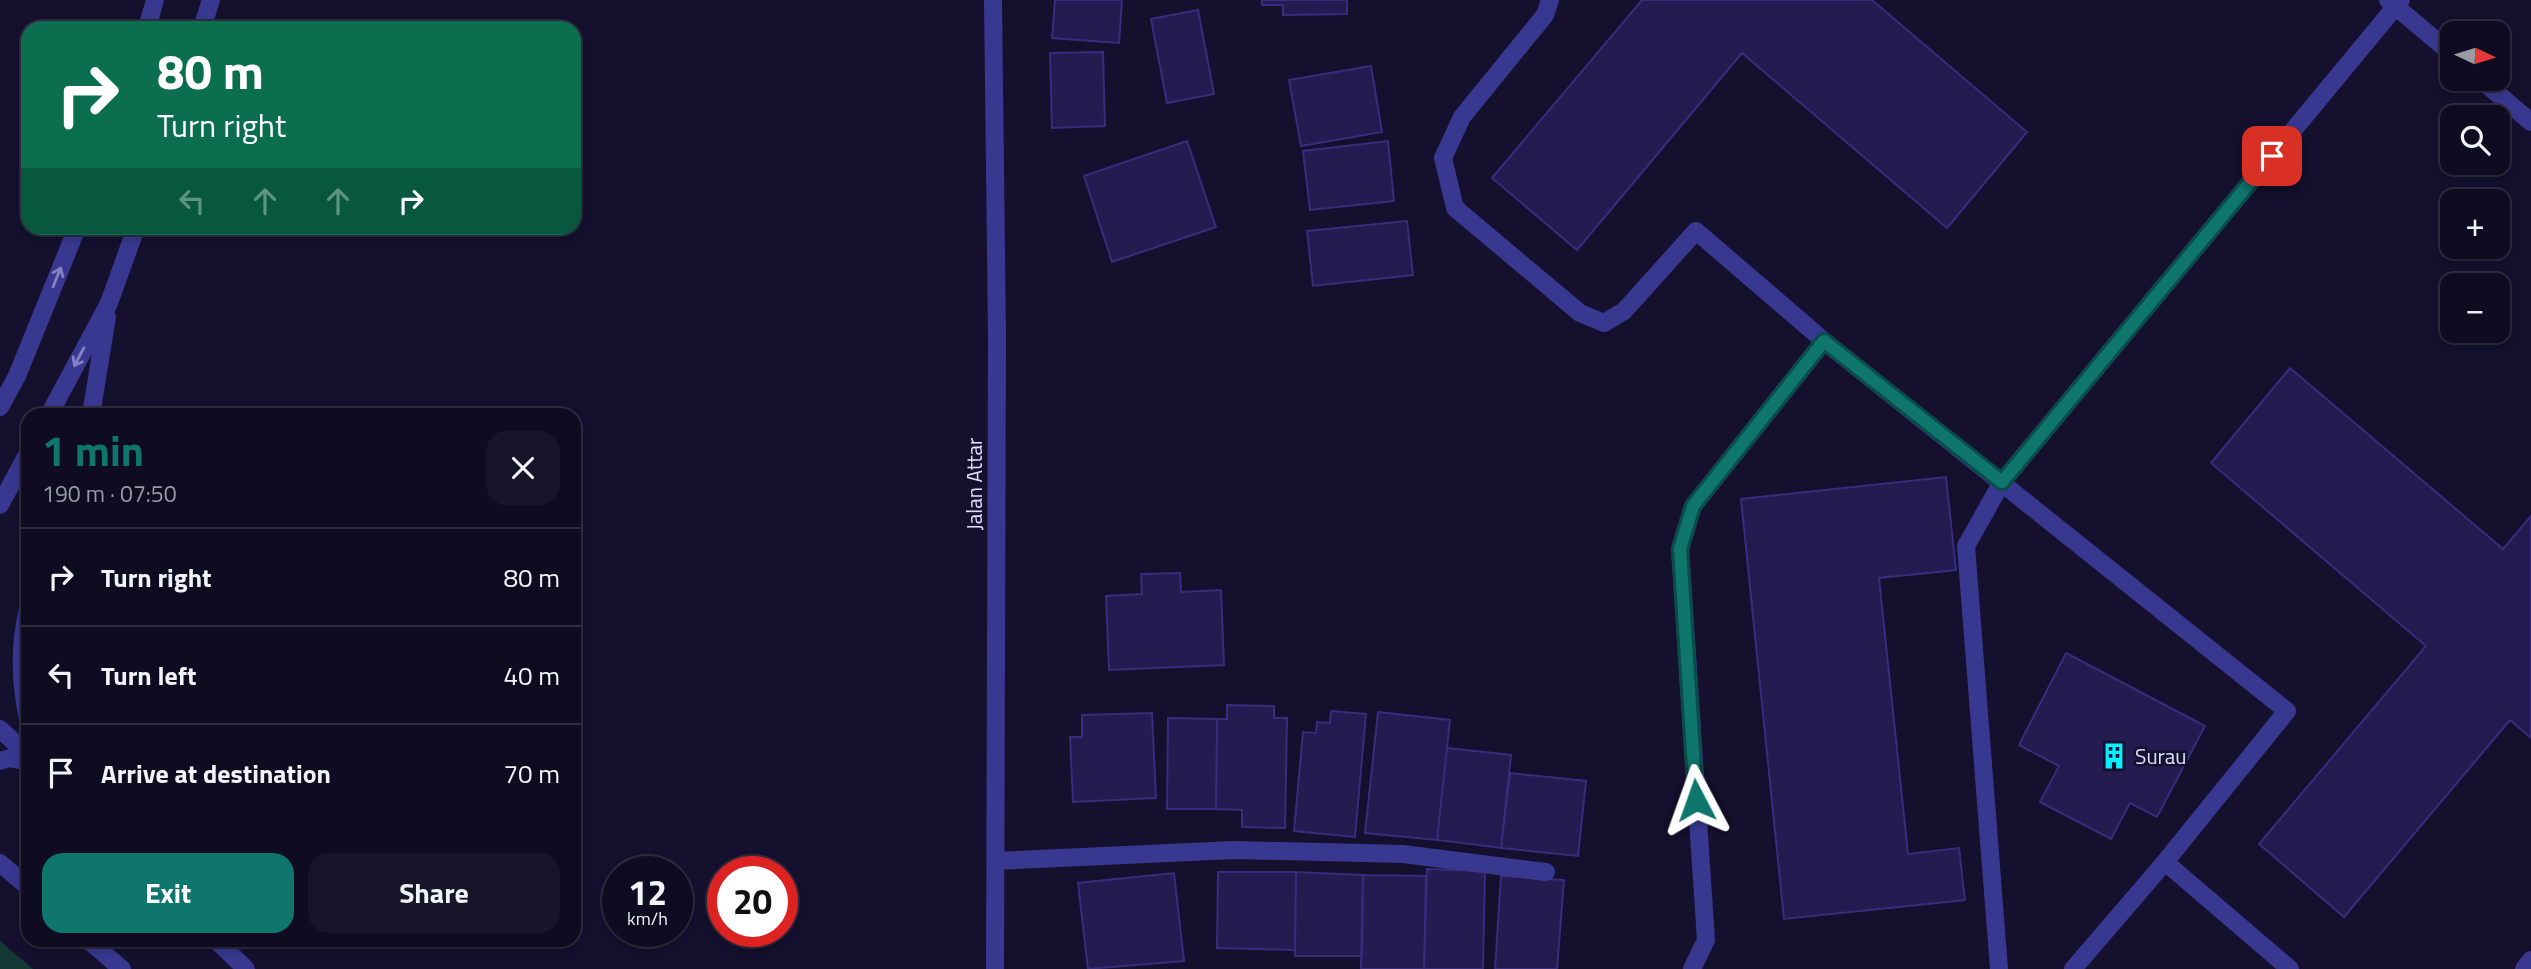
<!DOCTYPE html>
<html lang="en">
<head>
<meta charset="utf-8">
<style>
  body { margin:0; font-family:"Titillium Web",sans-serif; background:#18152a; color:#f1f3f6; height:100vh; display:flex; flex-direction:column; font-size:26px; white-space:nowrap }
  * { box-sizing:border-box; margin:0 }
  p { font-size:23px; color:#9b9ba5 }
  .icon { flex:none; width:38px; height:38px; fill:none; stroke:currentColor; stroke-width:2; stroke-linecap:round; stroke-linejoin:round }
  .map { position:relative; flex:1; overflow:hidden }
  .sheet { position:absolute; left:21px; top:408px; width:560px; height:539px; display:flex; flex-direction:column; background:#0f0c22; border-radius:21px; box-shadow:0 4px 10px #0003,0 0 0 2px #2f2c40 }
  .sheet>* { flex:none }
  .top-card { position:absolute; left:21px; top:21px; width:560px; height:214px; border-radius:21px; box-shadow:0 4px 10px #0003,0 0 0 2px #2f2c40; background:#0b6e4f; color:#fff; overflow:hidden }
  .needle { width:46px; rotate:94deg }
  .fabs { position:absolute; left:2440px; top:21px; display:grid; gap:14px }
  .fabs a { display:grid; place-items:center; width:70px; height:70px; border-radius:14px; background:#0f0c22; box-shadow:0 4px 10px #0003,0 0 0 2px #2f2c40; font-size:35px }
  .speed { position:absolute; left:602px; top:856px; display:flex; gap:14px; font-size:35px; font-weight:700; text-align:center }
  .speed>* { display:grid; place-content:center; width:91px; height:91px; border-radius:50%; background:#0f0c22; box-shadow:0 4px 10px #0003,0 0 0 2px #2f2c40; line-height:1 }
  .speed small { font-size:18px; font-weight:400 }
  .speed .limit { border:10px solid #d22; background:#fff; color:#111 }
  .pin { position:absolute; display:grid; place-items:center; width:60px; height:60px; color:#fff; margin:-30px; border-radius:14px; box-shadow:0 4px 10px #0006 }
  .me { position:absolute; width:77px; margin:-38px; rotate:356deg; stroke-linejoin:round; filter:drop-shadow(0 0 5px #0008) }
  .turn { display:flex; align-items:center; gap:24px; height:147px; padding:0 21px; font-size:32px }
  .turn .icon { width:91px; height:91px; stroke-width:2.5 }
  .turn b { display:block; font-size:49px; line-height:60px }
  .lanes { display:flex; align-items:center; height:66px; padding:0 21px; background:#0003; justify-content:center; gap:35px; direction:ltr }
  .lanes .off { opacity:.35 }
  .round { display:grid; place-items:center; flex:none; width:74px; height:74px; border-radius:21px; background:#18152a }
  .overview { display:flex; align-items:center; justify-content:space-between; height:119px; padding:0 21px }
  h1 { font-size:42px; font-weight:700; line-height:52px; color:#0f766e }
  .primary-button { display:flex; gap:14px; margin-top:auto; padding:14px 21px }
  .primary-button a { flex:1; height:80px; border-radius:21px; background:#0f766e; color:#fff; font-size:28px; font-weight:700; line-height:80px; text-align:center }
  .primary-button a+a { background:#18152a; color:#f1f3f6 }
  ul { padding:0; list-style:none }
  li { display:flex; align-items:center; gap:21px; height:98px; padding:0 21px; border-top:2px solid #2f2c40 }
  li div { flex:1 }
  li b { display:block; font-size:26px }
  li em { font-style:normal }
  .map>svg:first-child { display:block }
</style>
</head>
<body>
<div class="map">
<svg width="2531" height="969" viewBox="0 0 2531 969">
  <rect width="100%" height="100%" fill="#14102e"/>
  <!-- green -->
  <path fill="#123936" d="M 0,941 L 33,969 L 0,969 Z"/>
  <!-- building -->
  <path fill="#241b50" stroke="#392b7e" stroke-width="2" d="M 1055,0 L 1122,0 L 1119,43 L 1052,38 Z
    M 1262,0 L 1347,0 L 1347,14 L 1283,15 L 1283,5 L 1262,5 Z
    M 1642,0 L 1872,0 L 2027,132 L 1947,228 L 1742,53 L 1577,250 L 1492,178 Z
    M 1198,10 L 1214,94 L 1167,103 L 1151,19 Z
    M 1103,52 L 1105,126 L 1052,128 L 1050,53 Z
    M 1371,66 L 1382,132 L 1301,146 L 1289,80 Z
    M 1187,141 L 1216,227 L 1112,262 L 1084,176 Z
    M 1388,141 L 1394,201 L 1310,210 L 1303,151 Z
    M 1407,221 L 1413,275 L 1313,286 L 1307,231 Z
    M 2290,368 L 2503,549 L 2531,516 L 2531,738 L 2510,720 L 2344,917 L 2259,844 L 2426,646 L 2211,463 Z
    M 1946,477 L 1956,570 L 1879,578 L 1908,854 L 1959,848 L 1965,900 L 1784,919 L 1741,499 Z
    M 1180,573 L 1181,592 L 1221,590 L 1224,665 L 1109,670 L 1106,596 L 1142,594 L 1141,574 Z
    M 2066,653 L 2205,726 L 2157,817 L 2130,803 L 2111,839 L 2040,802 L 2059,766 L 2019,745 Z
    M 1227,705 L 1274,706 L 1274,718 L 1287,718 L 1285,828 L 1242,827 L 1242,810 L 1216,809 L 1217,719 L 1227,719 Z
    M 1331,711 L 1366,714 L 1355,837 L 1294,831 L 1303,732 L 1316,733 L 1317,722 L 1330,723 Z
    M 1378,712 L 1450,720 L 1437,840 L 1365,833 Z
    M 1152,713 L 1156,798 L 1073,802 L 1070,737 L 1082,737 L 1082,715 Z
    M 1168,718 L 1217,719 L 1216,809 L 1167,809 Z
    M 1447,748 L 1511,755 L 1501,848 L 1437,840 Z
    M 1510,773 L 1586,781 L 1578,856 L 1501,848 Z
    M 1427,869 L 1485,871 L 1483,969 L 1424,969 Z
    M 1218,872 L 1296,872 L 1295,950 L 1217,948 Z
    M 1296,872 L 1363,875 L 1362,956 L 1295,956 Z
    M 1174,873 L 1184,961 L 1088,969 L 1078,883 Z
    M 1363,875 L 1426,876 L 1424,969 L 1361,969 Z
    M 1501,876 L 1564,880 L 1557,969 L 1495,969 Z"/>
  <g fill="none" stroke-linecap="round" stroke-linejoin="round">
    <!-- service -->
    <path stroke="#383890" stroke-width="18" d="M 1550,0 L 1545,15 L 1462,117 L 1443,158 L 1455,208 L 1580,313 L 1604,323 L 1624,311 L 1696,231 L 1824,341 L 2287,711 L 2165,862 L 2073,969
      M 2388,0 L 2452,54
      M 2480,79 L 2531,122
      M 2165,862 L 2290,969
      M 1692,969 L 1706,940 L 1680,549 L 1693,506 L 1824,341
      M 1999,969 L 1966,546 L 2002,482 L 2401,0
      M 2524,969 L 2531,960"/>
    <!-- minor -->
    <path stroke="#383890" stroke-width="18" d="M 993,0 L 997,337 L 995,969
      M 147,28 L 155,0
      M 202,28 L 211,0
      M 0,407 L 17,376 L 77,228
      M 49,415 L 109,303 L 136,228
      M 91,415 L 107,317
      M 0,505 L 28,453
      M 28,609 C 19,646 20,682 28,719
      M 0,729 L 28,755
      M 0,761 L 10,758 L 28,762
      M 996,861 L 1234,850 L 1403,854 L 1546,872
      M 0,863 L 28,887
      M 88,940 L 122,969
      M 216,940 L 246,969"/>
  </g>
  <!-- one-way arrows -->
  <defs><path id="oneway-shaft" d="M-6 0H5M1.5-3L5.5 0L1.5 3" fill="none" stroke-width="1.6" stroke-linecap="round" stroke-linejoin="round" transform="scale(1.75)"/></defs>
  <g stroke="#8482c2">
    <use href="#oneway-shaft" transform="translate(57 277) rotate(-68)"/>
    <use href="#oneway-shaft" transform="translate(79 357) rotate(118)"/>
  </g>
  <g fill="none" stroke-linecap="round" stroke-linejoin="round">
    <!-- route casing -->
    <g stroke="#0a4d48" stroke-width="18">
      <path id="route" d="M 1696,800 L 1680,549 L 1693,506 L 1824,341 L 2002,482 L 2272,156"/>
    </g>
    <!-- route -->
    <use href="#route" stroke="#0f766e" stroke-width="12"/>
  </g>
  <!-- icons -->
  <defs>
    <g id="building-bare" transform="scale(2.1)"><path d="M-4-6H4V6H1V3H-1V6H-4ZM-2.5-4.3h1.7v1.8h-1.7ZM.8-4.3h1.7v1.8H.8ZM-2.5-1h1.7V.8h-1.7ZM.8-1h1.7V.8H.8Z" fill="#09efff" stroke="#14102e" stroke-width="2.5" paint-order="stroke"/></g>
  </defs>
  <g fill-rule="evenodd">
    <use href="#building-bare" x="2114" y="756"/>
  </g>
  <g text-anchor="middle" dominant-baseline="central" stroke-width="5" stroke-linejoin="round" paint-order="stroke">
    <!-- street labels -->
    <g font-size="21" fill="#e0ddff" stroke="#14102e">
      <text transform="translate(974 484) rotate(-90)">Jalan Attar</text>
    </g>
    <!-- poi labels -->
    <g font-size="21" fill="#e0ddff" stroke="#14102e" text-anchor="start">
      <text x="2135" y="756">Surau</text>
    </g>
  </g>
</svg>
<div class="fabs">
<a><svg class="needle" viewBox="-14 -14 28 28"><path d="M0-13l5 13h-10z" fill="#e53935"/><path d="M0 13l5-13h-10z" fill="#9b9ba5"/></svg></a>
<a><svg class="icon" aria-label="search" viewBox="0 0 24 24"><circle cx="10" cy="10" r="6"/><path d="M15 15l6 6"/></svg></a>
<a>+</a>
<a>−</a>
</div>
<div class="speed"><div>12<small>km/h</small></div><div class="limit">20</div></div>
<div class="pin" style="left:2272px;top:156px;background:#d93025"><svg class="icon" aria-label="arrive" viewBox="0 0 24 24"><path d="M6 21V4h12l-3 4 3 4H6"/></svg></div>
<svg class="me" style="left:1696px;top:800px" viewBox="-20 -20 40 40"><path d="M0-17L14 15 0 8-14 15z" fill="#0f766e" stroke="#fff" stroke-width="4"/></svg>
<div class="top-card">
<div class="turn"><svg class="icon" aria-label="right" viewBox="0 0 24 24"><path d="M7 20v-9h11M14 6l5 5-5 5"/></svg><div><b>80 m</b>Turn right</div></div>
<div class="lanes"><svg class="icon off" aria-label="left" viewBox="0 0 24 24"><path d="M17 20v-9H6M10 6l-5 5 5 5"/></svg><svg class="icon off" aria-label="ahead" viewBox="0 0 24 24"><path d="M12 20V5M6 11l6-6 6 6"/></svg><svg class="icon off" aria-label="ahead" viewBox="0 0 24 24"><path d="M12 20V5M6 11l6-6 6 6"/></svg><svg class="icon" aria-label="right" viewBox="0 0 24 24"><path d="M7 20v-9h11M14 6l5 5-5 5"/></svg></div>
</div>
<section class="sheet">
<div class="overview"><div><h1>1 min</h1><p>190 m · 07:50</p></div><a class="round"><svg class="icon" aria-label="close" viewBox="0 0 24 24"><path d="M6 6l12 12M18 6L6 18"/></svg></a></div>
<ul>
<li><svg class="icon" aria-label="right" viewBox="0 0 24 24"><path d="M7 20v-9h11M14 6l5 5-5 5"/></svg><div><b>Turn right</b></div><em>80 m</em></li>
<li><svg class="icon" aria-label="left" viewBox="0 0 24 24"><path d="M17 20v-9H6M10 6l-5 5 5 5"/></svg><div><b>Turn left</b></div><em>40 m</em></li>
<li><svg class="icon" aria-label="arrive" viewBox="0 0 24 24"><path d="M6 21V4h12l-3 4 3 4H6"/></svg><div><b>Arrive at destination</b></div><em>70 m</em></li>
</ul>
<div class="primary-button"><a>Exit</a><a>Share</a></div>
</section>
</div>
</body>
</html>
